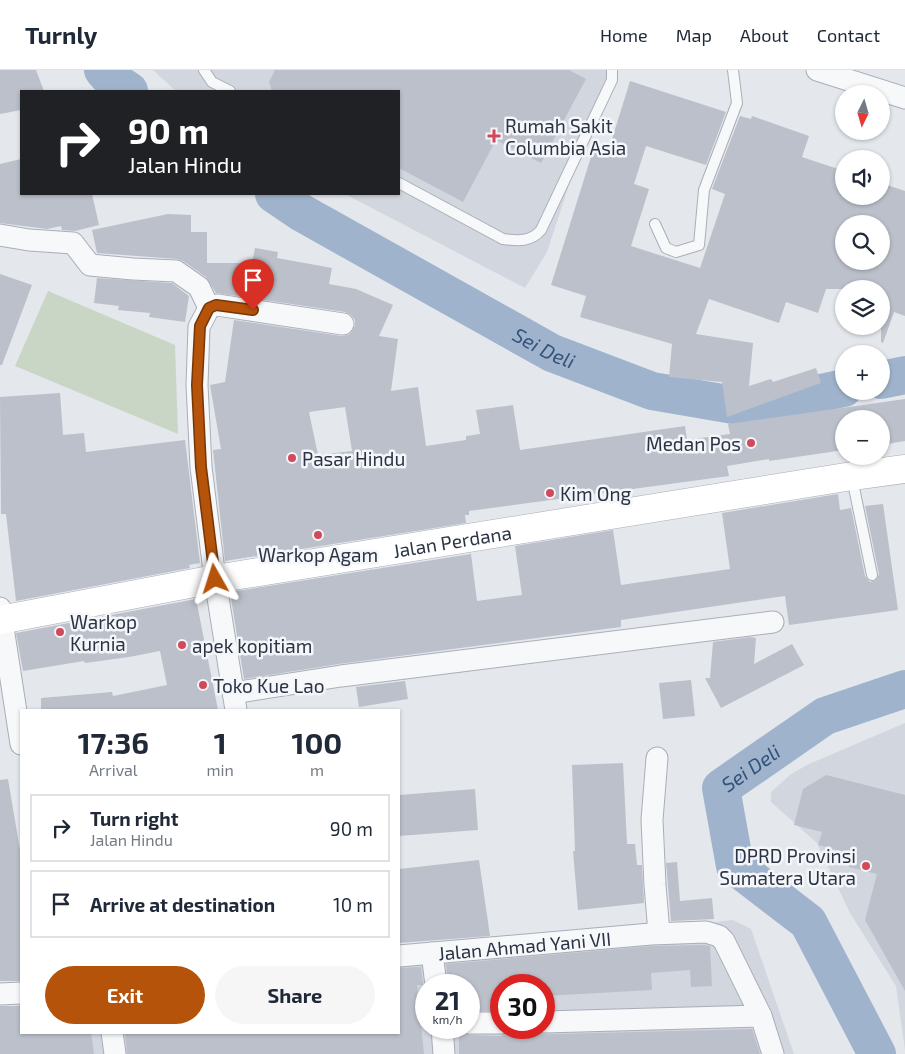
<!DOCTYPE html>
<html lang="en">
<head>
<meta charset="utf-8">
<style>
  body { margin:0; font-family:"Exo 2",sans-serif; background:#f6f6f7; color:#1f2937; height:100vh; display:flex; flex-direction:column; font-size:19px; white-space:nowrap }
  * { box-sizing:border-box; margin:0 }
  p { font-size:16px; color:#747a83 }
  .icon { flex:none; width:28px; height:28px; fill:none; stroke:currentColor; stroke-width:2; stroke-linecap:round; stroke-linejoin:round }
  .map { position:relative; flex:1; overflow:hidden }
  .details { position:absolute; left:20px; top:639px; width:380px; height:325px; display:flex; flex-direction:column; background:#fff; border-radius:0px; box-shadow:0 1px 4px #0004 }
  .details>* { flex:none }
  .banner { position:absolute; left:20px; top:20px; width:380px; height:105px; border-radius:0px; box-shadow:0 1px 4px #0004; background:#202124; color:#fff; overflow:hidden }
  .needle { width:32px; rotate:185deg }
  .fabs { position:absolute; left:835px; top:15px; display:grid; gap:10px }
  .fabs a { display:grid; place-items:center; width:55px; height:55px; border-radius:50%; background:#fff; box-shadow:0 1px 4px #0004; font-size:25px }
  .speed { position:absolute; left:415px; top:904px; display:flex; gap:10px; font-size:25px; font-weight:700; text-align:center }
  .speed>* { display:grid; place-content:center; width:65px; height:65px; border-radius:50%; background:#fff; box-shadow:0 1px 4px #0004; line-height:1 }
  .speed small { font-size:12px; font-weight:400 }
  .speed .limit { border:8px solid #d22; background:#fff; color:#111 }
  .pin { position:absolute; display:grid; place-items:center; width:42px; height:42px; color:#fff; margin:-51px -21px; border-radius:50% 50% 50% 0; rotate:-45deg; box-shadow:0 0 5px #0007 }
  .pin .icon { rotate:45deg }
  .me { position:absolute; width:55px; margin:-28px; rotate:354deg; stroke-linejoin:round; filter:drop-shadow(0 0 4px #0008) }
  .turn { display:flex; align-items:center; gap:18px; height:105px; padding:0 25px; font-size:22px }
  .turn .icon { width:65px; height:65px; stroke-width:2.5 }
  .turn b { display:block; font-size:35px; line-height:42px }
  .eta { display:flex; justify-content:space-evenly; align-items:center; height:85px; text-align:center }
  .eta b { font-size:30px; font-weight:700; line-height:35px }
  .cta { display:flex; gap:10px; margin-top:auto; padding:10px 25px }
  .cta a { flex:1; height:58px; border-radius:30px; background:#b45309; color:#fff; font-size:20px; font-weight:700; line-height:58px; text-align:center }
  .cta a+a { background:#f6f6f7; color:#1f2937 }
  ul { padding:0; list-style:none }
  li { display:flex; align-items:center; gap:15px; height:68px; margin:0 10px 8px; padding:0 15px; border:2px solid #e0e1e3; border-radius:0px }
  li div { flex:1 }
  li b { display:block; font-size:19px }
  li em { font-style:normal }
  header { display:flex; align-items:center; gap:30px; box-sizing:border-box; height:70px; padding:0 25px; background:#fff; border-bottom:1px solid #e0e1e3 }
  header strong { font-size:24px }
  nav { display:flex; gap:28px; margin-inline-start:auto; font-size:18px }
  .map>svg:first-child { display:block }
</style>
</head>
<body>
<header>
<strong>Turnly</strong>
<nav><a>Home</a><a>Map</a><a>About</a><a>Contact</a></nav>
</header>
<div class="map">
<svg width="905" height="984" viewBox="0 0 905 984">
  <rect width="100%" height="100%" fill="#e4e7ec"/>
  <!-- built -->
  <path fill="#d2d6de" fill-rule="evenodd" d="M 153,0 L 617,0 L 617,4 L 570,112 L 547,182 L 525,218 L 345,124 L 399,124 L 399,21 L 176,21 Z
    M 905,653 L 905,980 L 896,916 L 850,843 L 817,773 L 771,732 L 771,722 L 791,704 L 809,694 Z
    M 733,850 L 751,859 L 794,984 L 0,984 L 0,938 L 21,935 L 21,962 L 399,962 L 399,890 ZM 426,915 L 469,915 L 469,958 L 426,958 ZM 501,915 L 544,915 L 544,958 L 501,958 Z"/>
  <!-- green -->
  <path fill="#c9d6c5" d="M 48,221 L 175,275 L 178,364 L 15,296 Z"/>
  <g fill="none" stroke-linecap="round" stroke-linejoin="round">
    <!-- river -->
    <g stroke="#9fb4cc" stroke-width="38">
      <path d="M 103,0 L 110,8 L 129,21"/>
      <path id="s1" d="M 274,124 L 302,143 L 552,283 L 652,321 L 751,338 L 844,318"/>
      <path d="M 881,310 L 905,305"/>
      <path id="s2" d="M 877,984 L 808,852 L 735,796 L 721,718 L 825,646 L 905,619"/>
    </g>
  </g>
  <!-- building -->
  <path fill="#bbc0ca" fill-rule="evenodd" d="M 0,0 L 36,0 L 44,21 L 21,21 L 21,40 L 0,44 Z
    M 275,0 L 569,0 L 586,9 L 541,93 L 496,70 L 463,132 L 399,98 L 399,21 L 272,21 L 269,12 Z
    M 630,11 L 726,42 L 706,95 L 646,76 L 634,114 L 649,119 L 631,176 L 700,198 L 725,124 L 712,119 L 740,46 L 751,49 L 752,46 L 809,66 L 802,87 L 844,101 L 844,126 L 881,126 L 881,113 L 905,121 L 905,246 L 894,242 L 883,273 L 881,272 L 881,219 L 826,219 L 818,243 L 786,232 L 779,253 L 709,229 L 696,264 L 753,273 L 749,316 L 771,309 L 773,312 L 816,298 L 821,313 L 727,347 L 722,312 L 669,307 L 672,274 L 580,247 L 586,226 L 551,215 L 595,74 L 609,79 ZM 844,154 L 881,154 L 881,191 L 844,191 Z
    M 21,89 L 21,124 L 92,124 L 99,155 L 75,161 L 62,160 L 61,156 L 47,159 L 0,153 L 0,94 Z
    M 168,144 L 191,145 L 191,162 L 207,162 L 207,193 L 252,193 L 255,178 L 278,182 L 277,188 L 332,198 L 329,214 L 356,219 L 393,235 L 379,266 L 398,269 L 391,321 L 418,317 L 426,376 L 466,370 L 466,366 L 480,364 L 476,340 L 513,335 L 520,380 L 685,356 L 687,370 L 730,364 L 728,354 L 905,329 L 905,371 L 881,375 L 881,349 L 844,349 L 844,380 L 769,391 L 769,389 L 727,396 L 729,406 L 469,441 L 469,445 L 465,445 L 466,453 L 225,491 L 213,380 L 221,379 L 210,315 L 225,312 L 234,250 L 342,266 L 348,265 L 352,262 L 355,256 L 355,250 L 351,245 L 345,242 L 216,223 L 206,207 L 183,191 L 177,189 L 97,183 L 92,160 ZM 345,337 L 352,381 L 318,385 L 309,342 Z
    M 0,204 L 32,215 L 2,295 L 0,295 Z
    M 97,208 L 172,213 L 189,226 L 185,252 L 149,247 L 150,243 L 118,240 L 119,236 L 94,233 Z
    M 60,323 L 63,365 L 84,363 L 86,382 L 185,370 L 200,493 L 189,495 L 190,498 L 16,531 L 6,444 L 1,444 L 0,327 Z
    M 838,424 L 840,440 L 851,438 L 865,506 L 870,512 L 876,510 L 879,504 L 865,436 L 883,434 L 898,540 L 789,555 L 785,526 L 621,550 L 621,557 L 339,594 L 244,609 L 230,522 L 471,484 L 477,531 L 522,525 L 515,476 L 613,460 L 621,515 L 730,499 L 722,443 Z
    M 196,529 L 218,640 L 41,640 L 41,628 L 112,622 L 113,626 L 167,615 L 160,581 L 129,587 L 85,593 L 84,591 L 23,601 L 16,563 Z
    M 750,567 L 756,568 L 754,594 L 792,574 L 804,595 L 721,638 L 705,608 L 710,608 L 713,572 Z
    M 691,610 L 695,646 L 663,649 L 659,613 Z
    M 405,611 L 408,629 L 359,637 L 356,617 Z
    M 623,693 L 627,774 L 635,774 L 637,795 L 642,795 L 644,833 L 578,840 L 573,781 L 575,781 L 572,695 Z
    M 826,705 L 905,725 L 905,921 L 865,850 L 877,804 L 849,797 L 852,784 L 818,775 L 822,762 L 794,755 L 803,719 Z
    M 8,709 L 21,786 L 21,911 L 0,911 L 0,710 Z
    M 475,719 L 478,760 L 399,766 L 399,725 Z
    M 479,790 L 490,866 L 399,873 L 399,799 Z
    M 677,792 L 680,831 L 712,828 L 714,849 L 671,851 L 666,793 Z
    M 704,875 L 710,876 L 712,916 L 691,917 L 690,900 L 651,903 L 652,920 L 544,926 L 544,915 L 501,915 L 501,941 L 469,941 L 469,915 L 448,915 L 446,894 L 652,876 Z
    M 421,897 L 423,915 L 417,915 L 424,984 L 127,984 L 125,962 L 399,962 L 399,898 Z
    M 0,936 L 21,936 L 21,962 L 91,962 L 94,984 L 0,984 Z
    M 512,959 L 517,959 L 517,965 L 752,959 L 760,984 L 459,984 L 459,960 L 463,964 L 469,965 L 501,966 L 508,964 Z"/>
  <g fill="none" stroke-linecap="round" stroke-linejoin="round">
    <!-- service casing -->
    <g stroke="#a9aeb7" stroke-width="12">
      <path id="service" d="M 204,0 L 212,12 L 230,21
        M 399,113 L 503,169 C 518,171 531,172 541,160 L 612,10 L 612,0
        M 655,154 L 666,178 L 676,182 L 699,175 L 704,120 L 737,33 L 733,0
        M 852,408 L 872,505"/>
    </g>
    <!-- minor casing -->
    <g stroke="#a9aeb7" stroke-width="23">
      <g id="minor">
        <path d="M 817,0 L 905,28"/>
        <path d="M 0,165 L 29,170 L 73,173 L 90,195 L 133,199 L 176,201 L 199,217 L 209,238"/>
        <path d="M 0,538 L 21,674"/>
        <path d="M 233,623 L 341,606 L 773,552"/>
        <path d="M 236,640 L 215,509 L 201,397 L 197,315 L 199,257 L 209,238 L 217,235 L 343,254"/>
        <path d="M 657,688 L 652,750 L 655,815 L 659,863"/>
        <path d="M 432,883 L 436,915"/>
        <path id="s3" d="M 399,886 L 651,864 L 706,862 L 719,866 L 724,871 L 761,946 L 773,984"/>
        <path d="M 0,924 L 21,923"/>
        <path d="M 544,952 L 761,946"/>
        <path d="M 469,953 L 501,953"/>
        <path d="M 442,958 L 444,984"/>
        <path d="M 112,962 L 115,984"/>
      </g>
    </g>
    <!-- secondary casing -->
    <g stroke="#a9aeb7" stroke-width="29">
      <g id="secondary">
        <path id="s4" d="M 0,550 L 215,509 L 852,406 L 905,399"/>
      </g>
    </g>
    <!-- service -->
    <use href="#service" stroke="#f7f8fa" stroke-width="10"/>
    <!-- minor -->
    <use href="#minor" stroke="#f7f8fa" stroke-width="21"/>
    <!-- secondary -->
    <use href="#secondary" stroke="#fff" stroke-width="28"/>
  </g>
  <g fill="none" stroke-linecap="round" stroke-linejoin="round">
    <!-- route casing -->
    <g stroke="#753606" stroke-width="12">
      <path id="route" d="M 215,509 L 201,397 L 197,315 L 200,256 L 209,238 L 216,235 L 253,240"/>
    </g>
    <!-- route -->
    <use href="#route" stroke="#b45309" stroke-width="9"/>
  </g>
  <!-- markers -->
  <g fill="#d1495b" stroke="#f4f6f9" stroke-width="2">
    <path d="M491.5 58.5h5v5h5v5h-5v5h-5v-5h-5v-5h5z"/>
    <circle cx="751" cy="373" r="5"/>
    <circle cx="292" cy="388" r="5"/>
    <circle cx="550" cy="423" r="5"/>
    <circle cx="318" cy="465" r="5"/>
    <circle cx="60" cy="562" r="5"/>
    <circle cx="182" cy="575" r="5"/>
    <circle cx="203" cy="615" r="5"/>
    <circle cx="866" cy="796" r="5"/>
  </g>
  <g text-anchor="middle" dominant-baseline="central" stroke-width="5" stroke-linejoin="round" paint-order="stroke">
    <!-- poi labels -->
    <g font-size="19" fill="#2b3445" stroke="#f4f6f9" text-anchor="start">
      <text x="505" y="55">Rumah Sakit<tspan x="505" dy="22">Columbia Asia</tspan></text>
      <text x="741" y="373" text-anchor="end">Medan Pos</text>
      <text x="302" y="388">Pasar Hindu</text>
      <text x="560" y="423">Kim Ong</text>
      <text x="318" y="484" text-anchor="middle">Warkop Agam</text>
      <text x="70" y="551">Warkop<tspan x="70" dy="22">Kurnia</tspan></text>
      <text x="192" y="575">apek kopitiam</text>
      <text x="213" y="615">Toko Kue Lao</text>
      <text x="856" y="785" text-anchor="end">DPRD Provinsi<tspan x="856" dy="22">Sumatera Utara</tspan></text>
    </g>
    <!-- street labels -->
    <g font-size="19" fill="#2b3445" stroke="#f4f6f9">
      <text stroke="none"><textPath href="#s4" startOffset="459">Jalan Perdana</textPath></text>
      <text stroke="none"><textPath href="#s3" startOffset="126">Jalan Ahmad Yani VII</textPath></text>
    </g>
    <!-- water labels -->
    <g font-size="20" font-style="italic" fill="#34527a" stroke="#f4f6f9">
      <text stroke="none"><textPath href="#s1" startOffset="311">Sei Deli</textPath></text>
      <text stroke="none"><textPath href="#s2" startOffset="356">Sei Deli</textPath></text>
    </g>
  </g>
</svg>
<div class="fabs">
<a><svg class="needle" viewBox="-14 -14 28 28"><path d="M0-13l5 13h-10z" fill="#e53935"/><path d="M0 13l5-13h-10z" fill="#747a83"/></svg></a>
<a><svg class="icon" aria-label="sound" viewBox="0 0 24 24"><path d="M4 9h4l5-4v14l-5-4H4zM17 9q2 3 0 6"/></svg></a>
<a><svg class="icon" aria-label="search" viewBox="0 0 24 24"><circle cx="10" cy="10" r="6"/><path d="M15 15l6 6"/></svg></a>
<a><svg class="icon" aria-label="layers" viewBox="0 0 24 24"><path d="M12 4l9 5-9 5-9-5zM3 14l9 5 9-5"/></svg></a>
<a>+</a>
<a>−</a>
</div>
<div class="speed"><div>21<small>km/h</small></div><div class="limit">30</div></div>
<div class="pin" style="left:253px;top:240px;background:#d93025"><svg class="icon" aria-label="arrive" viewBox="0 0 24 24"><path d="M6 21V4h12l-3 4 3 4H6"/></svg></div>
<svg class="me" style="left:215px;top:509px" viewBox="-20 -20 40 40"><path d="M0-17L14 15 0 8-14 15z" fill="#b45309" stroke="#fff" stroke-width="4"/></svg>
<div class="banner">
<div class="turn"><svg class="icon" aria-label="right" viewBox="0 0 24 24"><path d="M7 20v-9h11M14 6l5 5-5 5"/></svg><div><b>90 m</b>Jalan Hindu</div></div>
</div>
<section class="details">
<div class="eta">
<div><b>17:36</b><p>Arrival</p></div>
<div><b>1</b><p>min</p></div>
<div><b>100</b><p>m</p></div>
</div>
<ul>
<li><svg class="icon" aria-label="right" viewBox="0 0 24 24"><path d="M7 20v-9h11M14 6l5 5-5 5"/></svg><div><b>Turn right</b><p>Jalan Hindu</p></div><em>90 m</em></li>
<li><svg class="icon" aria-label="arrive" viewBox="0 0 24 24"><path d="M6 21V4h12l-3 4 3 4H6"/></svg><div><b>Arrive at destination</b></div><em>10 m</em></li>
</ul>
<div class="cta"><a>Exit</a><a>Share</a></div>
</section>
</div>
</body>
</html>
